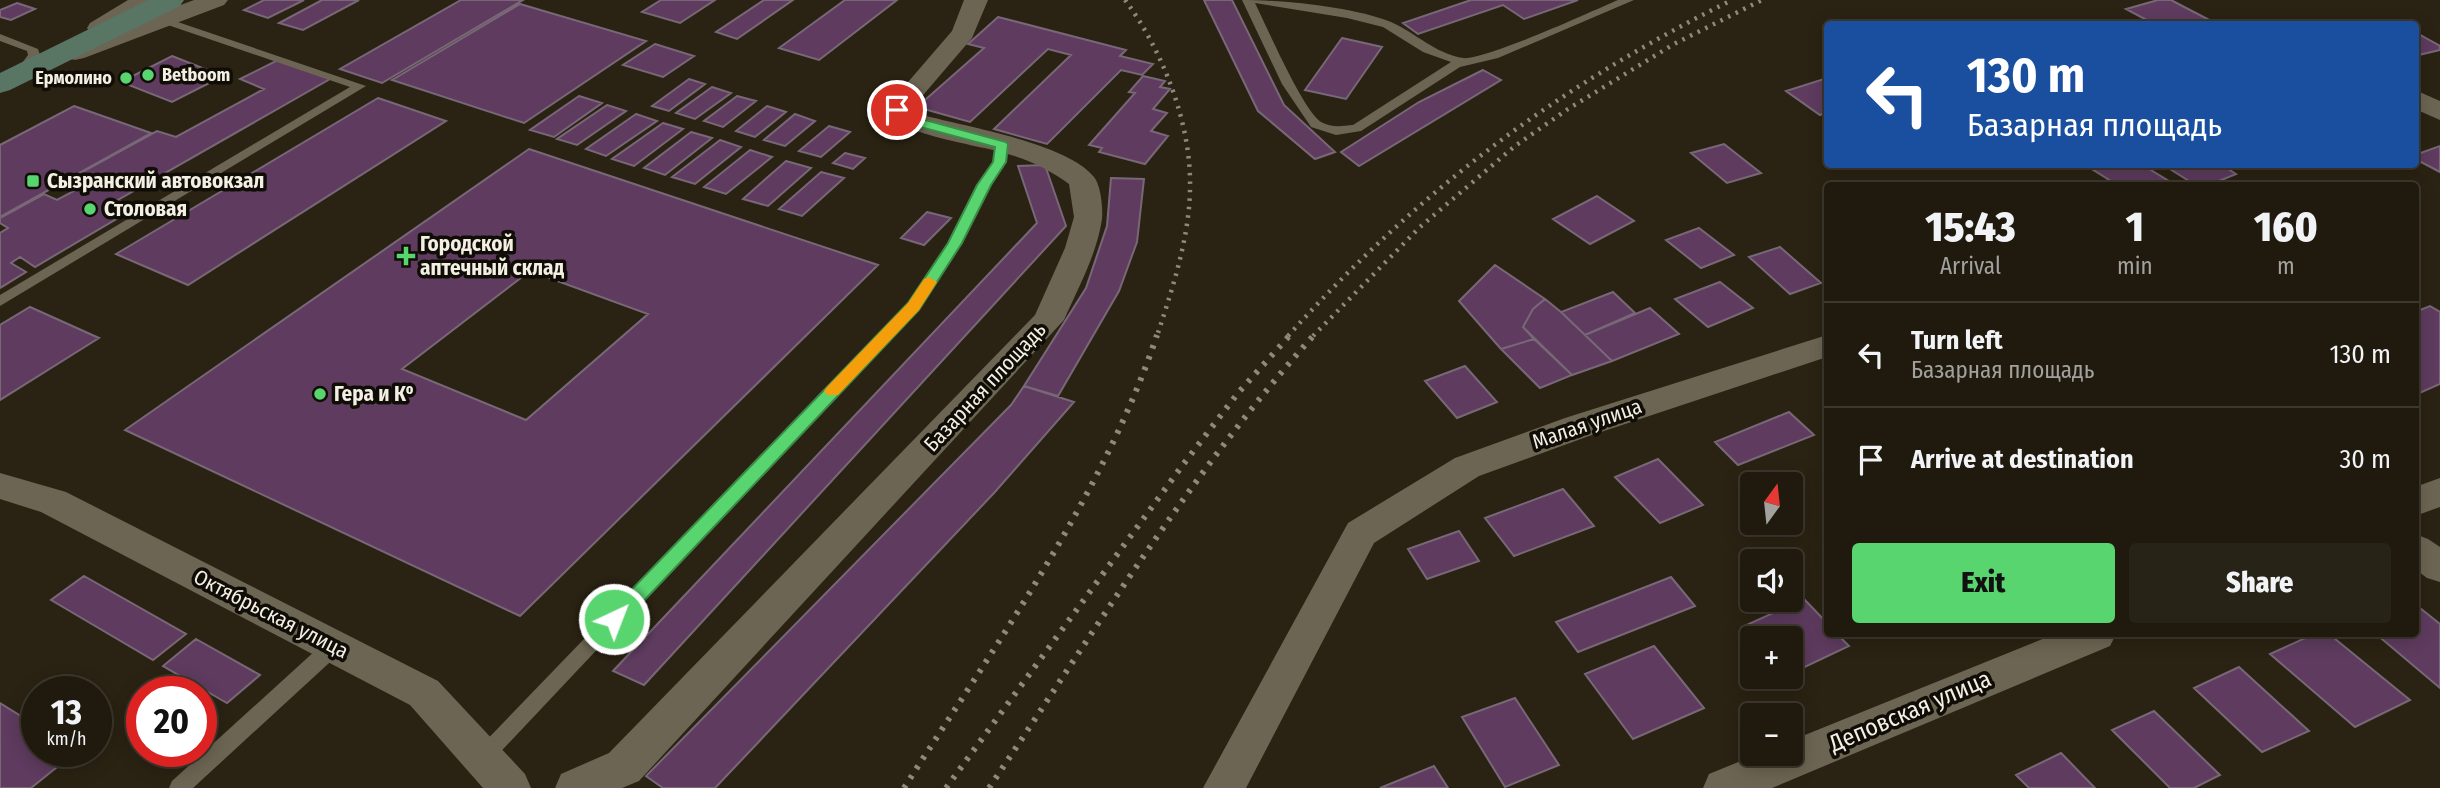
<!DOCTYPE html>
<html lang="en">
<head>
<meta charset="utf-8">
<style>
  body { margin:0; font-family:"Fira Sans Condensed",sans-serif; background:#282317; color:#f1f3f6; height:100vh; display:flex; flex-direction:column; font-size:26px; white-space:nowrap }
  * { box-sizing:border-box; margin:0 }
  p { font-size:23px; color:#a2a19e }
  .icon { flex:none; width:38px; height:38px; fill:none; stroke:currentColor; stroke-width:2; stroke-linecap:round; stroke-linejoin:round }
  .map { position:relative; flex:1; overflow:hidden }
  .details { position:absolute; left:1824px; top:182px; width:595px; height:455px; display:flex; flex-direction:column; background:#201a0e; border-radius:7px; box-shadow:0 4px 18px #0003,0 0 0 2px #3d382e }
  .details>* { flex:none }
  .hud { position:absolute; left:1824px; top:21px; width:595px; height:147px; border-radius:7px; box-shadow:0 4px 18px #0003,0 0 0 2px #3d382e; background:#1a4fa0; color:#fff; overflow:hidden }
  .needle { width:46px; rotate:15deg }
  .fabs { position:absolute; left:1740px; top:472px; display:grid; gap:14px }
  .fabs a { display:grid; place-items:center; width:63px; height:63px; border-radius:7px; background:#201a0e; box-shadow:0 4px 18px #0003,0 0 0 2px #3d382e; font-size:35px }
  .speed { position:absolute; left:21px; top:676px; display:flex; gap:14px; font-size:35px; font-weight:700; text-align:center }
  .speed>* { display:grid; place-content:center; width:91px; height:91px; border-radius:50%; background:#201a0e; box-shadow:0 4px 18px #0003,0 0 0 2px #3d382e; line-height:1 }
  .speed small { font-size:18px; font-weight:400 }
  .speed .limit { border:10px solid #d22; background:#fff; color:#111 }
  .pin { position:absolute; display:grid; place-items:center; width:60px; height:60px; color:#fff; margin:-30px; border:4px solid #fff; border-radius:50%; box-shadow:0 2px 7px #0007 }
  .me { position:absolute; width:77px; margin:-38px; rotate:43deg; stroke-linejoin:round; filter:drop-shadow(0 0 5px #0008) }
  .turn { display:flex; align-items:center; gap:24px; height:147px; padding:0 28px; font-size:32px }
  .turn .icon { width:91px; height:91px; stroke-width:2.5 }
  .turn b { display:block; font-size:49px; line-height:60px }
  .eta { display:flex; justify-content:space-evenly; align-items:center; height:119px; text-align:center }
  .eta b { font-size:42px; font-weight:800; line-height:49px }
  .primary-button { display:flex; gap:14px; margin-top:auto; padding:14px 28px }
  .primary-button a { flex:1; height:80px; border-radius:7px; background:#59d56f; color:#111; font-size:28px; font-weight:800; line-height:80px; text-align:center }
  .primary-button a+a { background:#282317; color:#f1f3f6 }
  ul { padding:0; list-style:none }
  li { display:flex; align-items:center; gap:21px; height:105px; padding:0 28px; border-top:2px solid #3d382e }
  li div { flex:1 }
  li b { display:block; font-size:26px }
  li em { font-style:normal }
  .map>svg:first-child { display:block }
</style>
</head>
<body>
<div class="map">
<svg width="2440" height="788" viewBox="0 0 2440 788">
  <rect width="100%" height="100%" fill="#2a2313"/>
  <!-- building -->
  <path fill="#5e3b5f" stroke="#786877" stroke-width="2" fill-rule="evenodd" d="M 264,0 L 304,0 L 268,18 L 244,10 Z
    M 322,0 L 359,0 L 303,30 L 279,23 Z
    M 461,0 L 523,0 L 382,83 L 340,69 Z
    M 661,0 L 715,0 L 680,23 L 642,12 Z
    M 764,0 L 793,0 L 737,39 L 716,32 Z
    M 845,0 L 897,0 L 819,60 L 779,48 Z
    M 1204,0 L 1232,0 L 1284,105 L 1335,152 L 1315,159 L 1258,111 Z
    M 1471,0 L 1578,0 L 1524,19 L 1503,5 L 1418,34 L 1403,23 Z
    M 2158,0 L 2171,0 L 2217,24 L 2154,24 L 2126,9 Z
    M 17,3 L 35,9 L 11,20 L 0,17 L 0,10 Z
    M 520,4 L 646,41 L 524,123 L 392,80 Z
    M 998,17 L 1126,50 L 1120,56 L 1153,64 L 1142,75 L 1121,70 L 1047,144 L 994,129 L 1071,55 L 1048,49 L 970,122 L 917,107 L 984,48 L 968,44 Z
    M 2415,32 L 2440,46 L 2440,50 L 2415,56 Z
    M 1342,38 L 1382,47 L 1346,99 L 1305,90 Z
    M 655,44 L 694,56 L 663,77 L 623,65 Z
    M 172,56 L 223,76 L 172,102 L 121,82 Z
    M 278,60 L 330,79 L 118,200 L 135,208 L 35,267 L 20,257 L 11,263 L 26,272 L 0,288 L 0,233 L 8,228 L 0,223 L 0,218 L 44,194 L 57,200 L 87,184 L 73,177 L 157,131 L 176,137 L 264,89 L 240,79 Z
    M 1483,70 L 1501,80 L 1359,166 L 1341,152 L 1419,102 Z
    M 1143,76 L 1165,81 L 1160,87 L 1170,89 L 1153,109 L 1167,113 L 1151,131 L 1168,136 L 1145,164 L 1099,152 L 1102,148 L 1089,145 L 1135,93 L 1129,92 Z
    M 1827,78 L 1827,112 L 1820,115 L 1786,91 Z
    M 689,79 L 705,84 L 669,111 L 652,106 Z
    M 712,87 L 731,93 L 695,119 L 676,113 Z
    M 579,96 L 602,103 L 554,137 L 530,130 Z
    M 737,96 L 756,101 L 723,127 L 704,121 Z
    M 378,98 L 446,121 L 188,285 L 116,254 Z
    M 607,105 L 626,111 L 577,145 L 557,139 Z
    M 74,106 L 151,133 L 0,217 L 0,145 Z
    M 767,106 L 786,112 L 755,137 L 736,131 Z
    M 636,114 L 657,121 L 606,156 L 586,149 Z
    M 795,114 L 815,121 L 785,146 L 764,140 Z
    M 663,123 L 683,129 L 634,166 L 612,159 Z
    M 829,126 L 850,132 L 821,157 L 799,151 Z
    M 691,132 L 712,138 L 665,175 L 644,168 Z
    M 720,140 L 741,147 L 695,184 L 672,177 Z
    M 1724,144 L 1761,173 L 1727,183 L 1691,153 Z
    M 2440,146 L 2440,172 L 2415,159 L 2415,155 Z
    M 529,149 L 878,265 L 520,616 L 125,430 ZM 530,271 L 648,314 L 526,420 L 402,369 Z
    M 750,150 L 772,157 L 726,194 L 704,187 Z
    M 845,153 L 865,158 L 853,169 L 833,163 Z
    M 786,161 L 811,168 L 768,206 L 743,199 Z
    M 2091,164 L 2141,164 L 2177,186 L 2119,186 L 2087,166 Z
    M 2162,164 L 2220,164 L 2236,174 L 2207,186 L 2197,186 Z
    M 1045,165 L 1066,226 L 644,685 L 613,671 L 1037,223 L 1018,166 Z
    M 821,172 L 844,178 L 802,216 L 779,209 Z
    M 1111,178 L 1144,179 L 1137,242 L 1119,291 L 1058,396 L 1024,386 L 1086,288 L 1107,226 Z
    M 1597,196 L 1634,221 L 1590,244 L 1553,219 Z
    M 927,212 L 951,218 L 924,245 L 901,238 Z
    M 1699,228 L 1734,255 L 1701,268 L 1666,240 Z
    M 1780,247 L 1821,283 L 1790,294 L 1749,257 Z
    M 1495,265 L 1545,299 L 1533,309 L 1523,327 L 1534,339 L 1501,349 L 1459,301 Z
    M 1720,282 L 1753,308 L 1708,327 L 1675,299 Z
    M 1613,292 L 1635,313 L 1585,335 L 1561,312 Z
    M 1545,299 L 1561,312 L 1612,361 L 1572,375 L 1523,327 L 1533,309 Z
    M 2430,306 L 2440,312 L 2440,384 L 2415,395 L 2415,312 Z
    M 30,307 L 99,338 L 0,400 L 0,325 Z
    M 1650,308 L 1679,334 L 1612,361 L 1585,335 Z
    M 1534,339 L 1572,375 L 1540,388 L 1501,349 Z
    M 1465,366 L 1497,402 L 1457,418 L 1425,381 Z
    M 1024,386 L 1074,402 L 994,493 L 715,788 L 663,788 L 646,776 L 1011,405 Z
    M 1789,412 L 1814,435 L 1738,465 L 1715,442 Z
    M 1658,459 L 1703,505 L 1660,523 L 1615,477 Z
    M 1563,489 L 1594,526 L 1514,556 L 1485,518 Z
    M 1459,531 L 1479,561 L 1427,579 L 1408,549 Z
    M 84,576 L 186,634 L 153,660 L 51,600 Z
    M 1671,577 L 1695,606 L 1578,652 L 1556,622 Z
    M 1804,599 L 1827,623 L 1827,634 L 1837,634 L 1849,646 L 1790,674 L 1790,639 L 1753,639 L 1742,627 Z
    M 2415,604 L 2440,624 L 2440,688 L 2376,634 L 2415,634 Z
    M 2314,634 L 2329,634 L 2410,700 L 2355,727 L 2270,654 Z
    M 196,639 L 260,675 L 227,703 L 163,666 Z
    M 1654,646 L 1704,708 L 1633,739 L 1585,674 Z
    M 2239,667 L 2309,731 L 2262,752 L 2194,688 Z
    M 1515,698 L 1559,765 L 1505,787 L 1462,717 Z
    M 0,703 L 37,726 L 37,751 L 77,751 L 31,788 L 0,788 Z
    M 2154,711 L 2220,775 L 2194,788 L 2170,788 L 2112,730 Z
    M 2061,753 L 2095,788 L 2029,788 L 2016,775 Z
    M 1434,766 L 1448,788 L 1380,788 Z"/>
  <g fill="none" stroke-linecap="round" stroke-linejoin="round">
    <!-- lane -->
    <path fill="#6c6553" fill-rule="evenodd" d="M 1242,0 C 1283,0 1353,7 1391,22 C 1416,33 1434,53 1463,58 C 1484,61 1592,11 1618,0 L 1634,0 L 1498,58 L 1460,67 L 1361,131 L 1336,135 L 1311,127 L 1282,84 ZM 1255,3 L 1347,18 L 1383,27 L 1423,52 L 1451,62 L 1353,125 C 1342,126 1332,128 1321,122 C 1303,111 1266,25 1255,3 Z
      M 163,17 L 366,86 L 0,306 L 0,295 L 350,87 L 159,22 L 159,18 Z
      M 0,34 L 38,49 L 40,55 L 24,77 L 16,77 L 14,74 L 28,55 L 27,51 L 0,41 Z
      M 1002,140 L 1008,144 L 1007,162 L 991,185 L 962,243 L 918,309 L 491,762 L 484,765 L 477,762 L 474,756 L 477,750 L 908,303 L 948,243 L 977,185 L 993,162 L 996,144 Z
      M 334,638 L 341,640 L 343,646 L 341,652 L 193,788 L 169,788 L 172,781 L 327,640 Z"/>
    <!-- street -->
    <path fill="#6c6553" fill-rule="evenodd" d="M 128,0 L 157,0 L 153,5 L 111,31 L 194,0 L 228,0 L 224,5 L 84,58 L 75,60 L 66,58 L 63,53 L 66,48 L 101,35 L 90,33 L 87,28 L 90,23 Z
      M 964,0 L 988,0 L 972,38 L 912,108 L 923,115 C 966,127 1067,143 1094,177 C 1101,185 1103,209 1102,219 C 1097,254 1078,288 1064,320 L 639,781 L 622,788 L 555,788 L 561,774 L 609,753 L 1035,315 L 1065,248 L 1074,217 L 1069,184 C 1051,171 1032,161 1011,155 C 979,144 902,137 884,110 L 952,31 Z
      M 2415,90 L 2440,101 L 2440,120 L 2415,109 Z
      M 1827,335 L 1827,357 L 1589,436 L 1479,476 L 1374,543 L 1246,788 L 1203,788 L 1348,523 L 1455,458 L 1565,418 Z
      M 0,473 L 66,492 L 438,681 L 525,774 L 531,788 L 483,788 L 410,705 L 41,512 L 0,499 Z
      M 2440,478 L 2440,507 L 2415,516 L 2415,487 Z
      M 2415,534 L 2428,539 L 2440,547 L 2440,582 L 2427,578 L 2415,569 Z
      M 2055,634 L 2116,634 L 2110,646 L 1772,788 L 1703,788 L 1709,774 L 1758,754 L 1790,754 L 1790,741 Z"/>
    <!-- secondary -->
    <path fill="#597664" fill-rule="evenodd" d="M 148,0 L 184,0 L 180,6 L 10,90 L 0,93 L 0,73 Z"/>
    <!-- rail-far1 -->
    <path stroke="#8e897b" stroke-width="4.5" stroke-dasharray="2.5 6" stroke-linecap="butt" d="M 1125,0 C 1163,51 1192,125 1190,190 C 1189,239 1172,290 1157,336
      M 1288,336 C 1418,191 1558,86 1732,0
      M 1313,336 L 1420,227 L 1515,146 L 1568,109 L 1674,44 L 1762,0"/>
    <!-- rail -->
    <path stroke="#8e897b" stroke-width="6" stroke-dasharray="3.5 8" stroke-linecap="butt" d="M 904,788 C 994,647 1104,494 1157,335
      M 946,788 L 1182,466 L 1238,393 L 1290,335
      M 989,788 C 1093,634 1190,473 1314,335"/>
  </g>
  <!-- route -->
  <path fill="#59d56f" stroke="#3a8a48" stroke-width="2" d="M 897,106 L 918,118 L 1006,142 L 1008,144 L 1006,162 L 991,185 L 962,243 L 919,310 L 621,625 L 614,627 L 608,625 L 605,619 L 608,614 L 908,303 L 948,243 L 977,185 L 993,162 L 995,147 L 909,124 L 892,112 L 891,110 Z"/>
  <!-- slow -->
  <path fill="#f59e0b" d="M 929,277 L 937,282 L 919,310 L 838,395 L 827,395 L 824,391 L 827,387 L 908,303 L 924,279 Z"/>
  <!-- markers -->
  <g fill="#59d56f" stroke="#100d06" stroke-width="2.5">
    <circle cx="148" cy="75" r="7"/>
    <circle cx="126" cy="78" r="7"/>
    <rect x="26" y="174" width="14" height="14" rx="3.5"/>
    <circle cx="90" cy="209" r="7"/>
    <path d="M402.5 245.5h7v7h7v7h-7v7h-7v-7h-7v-7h7z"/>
    <circle cx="320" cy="394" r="7"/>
  </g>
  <g text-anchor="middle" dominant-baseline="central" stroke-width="7" stroke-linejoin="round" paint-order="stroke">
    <!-- far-poi labels -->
    <g font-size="18" font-weight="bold" fill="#f3efe4" stroke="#100d06" text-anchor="start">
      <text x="162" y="75">Betboom</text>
      <text x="112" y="78" text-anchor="end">Ермолино</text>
    </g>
    <!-- poi labels -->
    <g font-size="21" font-weight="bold" fill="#f3efe4" stroke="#100d06" text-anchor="start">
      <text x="47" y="181">Сызранский автовокзал</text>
      <text x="104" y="209">Столовая</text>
      <text x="420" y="244">Городской<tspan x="420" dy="24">аптечный склад</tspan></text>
      <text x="334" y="394">Гера и К⁰</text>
    </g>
    <!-- street labels -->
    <g font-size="21" fill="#f3efe4" stroke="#100d06">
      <text transform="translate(985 387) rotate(-47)">Базарная площадь</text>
      <text transform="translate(1587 424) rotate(-19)">Малая улица</text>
      <text transform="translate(271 614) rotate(27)">Октябрьская улица</text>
    </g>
    <!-- near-street labels -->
    <g font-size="24" fill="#f3efe4" stroke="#100d06">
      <text transform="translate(1910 711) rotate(-23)">Деповская улица</text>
    </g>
  </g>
</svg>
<div class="fabs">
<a><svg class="needle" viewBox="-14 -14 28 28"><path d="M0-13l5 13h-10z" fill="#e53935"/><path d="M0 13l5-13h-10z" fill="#a2a19e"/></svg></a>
<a><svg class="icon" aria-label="sound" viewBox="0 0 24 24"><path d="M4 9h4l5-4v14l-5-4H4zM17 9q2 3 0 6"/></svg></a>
<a>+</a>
<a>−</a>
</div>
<div class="speed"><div>13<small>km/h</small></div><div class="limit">20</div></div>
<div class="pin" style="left:897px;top:110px;background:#d93025"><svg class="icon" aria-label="arrive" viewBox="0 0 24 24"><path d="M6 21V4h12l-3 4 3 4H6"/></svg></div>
<svg class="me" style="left:614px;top:619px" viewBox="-20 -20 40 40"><circle r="17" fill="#59d56f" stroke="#fff" stroke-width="3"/><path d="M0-11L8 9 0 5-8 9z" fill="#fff"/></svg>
<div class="hud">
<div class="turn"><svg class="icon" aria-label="left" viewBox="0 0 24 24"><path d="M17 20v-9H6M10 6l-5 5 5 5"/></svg><div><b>130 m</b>Базарная площадь</div></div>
</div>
<section class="details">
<div class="eta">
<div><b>15:43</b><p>Arrival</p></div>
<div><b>1</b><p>min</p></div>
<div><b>160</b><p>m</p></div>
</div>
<ul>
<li><svg class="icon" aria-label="left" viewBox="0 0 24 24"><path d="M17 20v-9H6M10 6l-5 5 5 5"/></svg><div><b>Turn left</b><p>Базарная площадь</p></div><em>130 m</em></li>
<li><svg class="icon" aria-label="arrive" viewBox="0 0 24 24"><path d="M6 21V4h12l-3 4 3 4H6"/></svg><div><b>Arrive at destination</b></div><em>30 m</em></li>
</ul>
<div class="primary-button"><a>Exit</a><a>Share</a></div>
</section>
</div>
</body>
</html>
